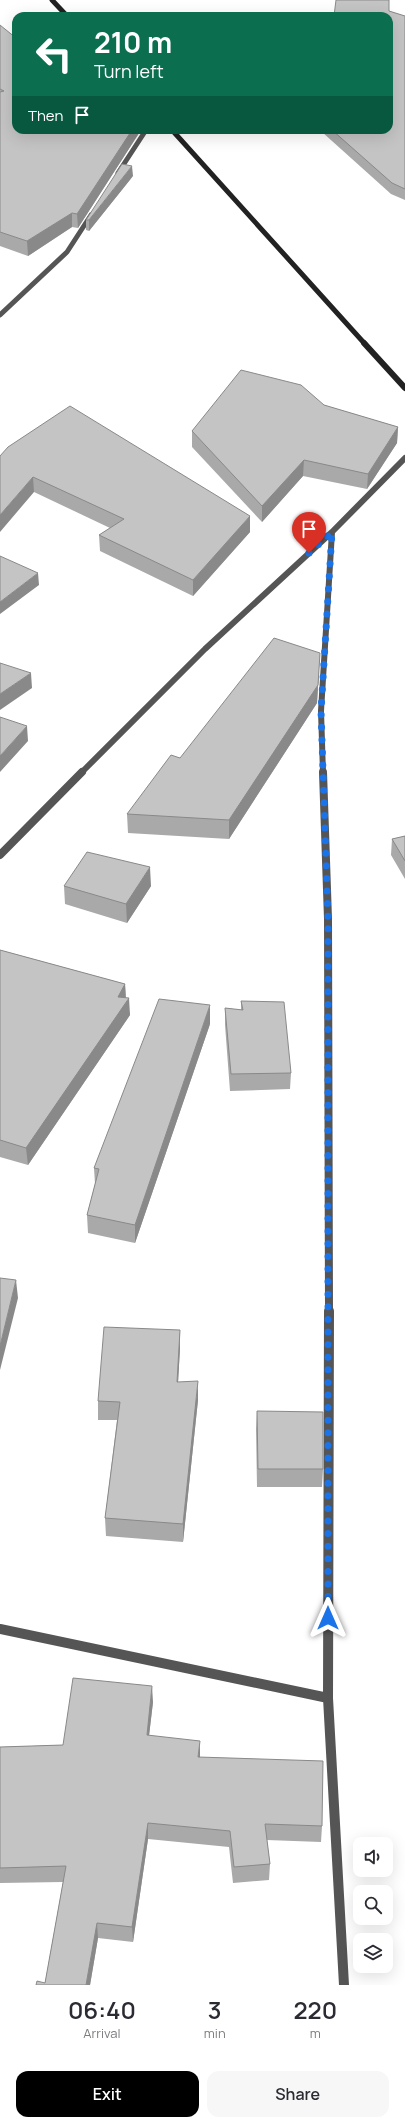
<!DOCTYPE html>
<html lang="en">
<head>
<meta charset="utf-8">
<style>
  body { margin:0; font-family:Manrope,sans-serif; background:#f7f7f7; color:#2b2b33; height:100vh; display:flex; flex-direction:column; font-size:15px; white-space:nowrap }
  * { box-sizing:border-box; margin:0 }
  p { font-size:13px; color:#7c7c81 }
  .icon { flex:none; width:22px; height:22px; fill:none; stroke:currentColor; stroke-width:2; stroke-linecap:round; stroke-linejoin:round }
  .map { position:relative; height:1985px; overflow:hidden }
  .details { display:flex; flex-direction:column; background:#fff; flex:1 }
  .details>* { flex:none }
  .banner { position:absolute; left:12px; top:12px; width:381px; height:122px; border-radius:12px; box-shadow:0 4px 16px #0002; background:#0b6e4f; color:#fff; overflow:hidden }
  .fabs { position:absolute; left:353px; top:1837px; display:grid; gap:8px }
  .fabs a { display:grid; place-items:center; width:40px; height:40px; border-radius:8px; background:#fff; box-shadow:0 4px 16px #0002; font-size:20px }
  .pin { position:absolute; display:grid; place-items:center; width:34px; height:34px; color:#fff; margin:-41px -17px; border-radius:50% 50% 50% 0; rotate:-45deg; box-shadow:0 0 4px #0007 }
  .pin .icon { rotate:45deg }
  .me { position:absolute; width:44px; margin:-22px; rotate:0deg; stroke-linejoin:round; filter:drop-shadow(0 0 3px #0008) }
  .turn { display:flex; align-items:center; gap:14px; height:84px; padding:0 16px; font-size:18px }
  .turn .icon { width:52px; height:52px; stroke-width:2.5 }
  .turn b { display:block; font-size:28px; line-height:34px }
  .then { display:flex; align-items:center; height:38px; padding:0 16px; background:#0003; gap:8px; font-size:15px }
  .eta { display:flex; justify-content:space-evenly; align-items:center; height:68px; text-align:center }
  .eta b { font-size:24px; font-weight:600; line-height:28px }
  .cta { display:flex; gap:8px; margin-top:auto; padding:8px 16px }
  .cta a { flex:1; height:46px; border-radius:12px; background:#000; color:#fff; font-size:16px; font-weight:600; line-height:46px; text-align:center }
  .cta a+a { background:#f7f7f7; color:#2b2b33 }
  .map>svg:first-child { display:block }
</style>
</head>
<body>
<div class="map">
<svg width="405" height="1985" viewBox="0 0 405 1985">
  <rect width="100%" height="100%" fill="#fff"/>
  <g fill="none" stroke-linecap="round" stroke-linejoin="round">
    <!-- minor-far3 -->
    <path stroke="#555" stroke-width="5" d="M 118,173 L 146,130
      M 0,315 L 67,252 L 91,215"/>
    <!-- minor-far2 -->
    <path stroke="#555" stroke-width="6" d="M 81,773 L 205,649 L 332,532 L 405,458
      M 323,773 L 321,711 L 332,532"/>
    <!-- minor-far1 -->
    <path stroke="#555" stroke-width="8" d="M 323,772 L 328,919 L 329,1312
      M 0,855 L 82,772"/>
    <!-- minor -->
    <path stroke="#555" stroke-width="10" d="M 329,1311 L 328,1698 L 344,1985
      M 0,1629 L 328,1698"/>
    <!-- secondary-far1 -->
    <path stroke="#222" stroke-width="5" d="M 52,0 L 67,16
      M 172,130 L 365,344"/>
    <!-- secondary -->
    <path stroke="#222" stroke-width="6" d="M 364,343 L 405,388"/>
  </g>
  <!-- wall -->
  <path fill="#a9a9a9" d="M 389,11 L 405,16 L 405,200 L 391,194 L 322,132 L 322,130 L 389,130 Z
    M 0,25 L 16,130 L 141,130 L 78,228 L 72,227 L 28,256 L 0,246 Z
    M 133,176 L 89,231 L 86,230 L 86,220 Z
    M 324,405 L 398,427 L 397,443 L 367,489 L 303,476 L 262,522 L 192,447 L 192,431 Z
    M 0,456 L 250,532 L 193,596 L 100,551 L 99,535 L 110,528 L 34,492 Z
    M 319,671 L 317,703 L 229,839 L 128,833 L 127,814 L 180,758 Z
    M 405,836 L 405,879 L 391,855 L 392,839 Z
    M 64,886 L 151,886 L 127,923 L 65,904 Z
    M 0,950 L 125,984 L 126,998 L 130,1015 L 28,1165 L 0,1157 Z
    M 241,1001 L 291,1073 L 290,1089 L 230,1091 L 225,1025 L 225,1008 L 241,1010 Z
    M 210,1024 L 135,1243 L 88,1233 L 87,1215 L 95,1184 L 94,1168 Z
    M 180,1330 L 180,1348 L 178,1382 L 198,1400 L 183,1542 L 106,1536 L 105,1518 L 117,1420 L 98,1420 L 98,1401 Z
    M 257,1411 L 323,1469 L 322,1487 L 257,1487 L 256,1429 Z
    M 153,1702 L 149,1736 L 200,1757 L 322,1826 L 321,1842 L 267,1840 L 270,1864 L 269,1880 L 233,1883 L 229,1847 L 148,1839 L 133,1942 L 98,1938 L 90,1985 L 36,1985 L 45,1983 L 63,1882 L 0,1883 L 0,1747 L 63,1745 Z"/>
  <!-- shaded-wall -->
  <path fill="#898989" d="M 132,130 L 141,130 L 78,228 L 77,214 Z
    M 132,166 L 133,176 L 89,231 L 89,220 Z
    M 72,213 L 72,227 L 28,256 L 27,241 Z
    M 398,427 L 397,443 L 367,489 L 368,474 Z
    M 304,460 L 303,476 L 262,522 L 262,506 Z
    M 33,477 L 34,492 L 0,532 L 0,515 Z
    M 250,516 L 250,532 L 193,596 L 193,580 Z
    M 38,573 L 39,585 L 0,614 L 0,602 Z
    M 320,653 L 317,703 L 229,839 L 229,820 Z
    M 31,673 L 32,688 L 0,710 L 0,694 Z
    M 27,726 L 28,741 L 0,772 L 0,756 Z
    M 150,867 L 151,886 L 127,923 L 126,904 Z
    M 125,984 L 126,1002 L 129,998 L 130,1015 L 28,1165 L 26,1148 Z
    M 210,1005 L 210,1024 L 135,1243 L 135,1225 Z
    M 16,1280 L 18,1298 L 0,1370 L 0,1346 Z
    M 180,1330 L 180,1348 L 177,1401 L 177,1382 Z
    M 198,1381 L 198,1400 L 183,1542 L 183,1524 Z
    M 152,1686 L 153,1702 L 147,1752 L 147,1735 Z
    M 200,1741 L 200,1757 L 198,1757 Z
    M 148,1823 L 148,1839 L 133,1942 L 132,1927 Z
    M 97,1923 L 98,1938 L 90,1985 L 86,1985 Z"/>
  <!-- building -->
  <path fill="#c4c4c4" stroke="#898989" d="M 336,0 L 389,0 L 389,11 L 405,16 L 405,189 L 392,183 L 332,130 L 389,130 L 389,16 L 334,16 Z
    M 0,25 L 16,38 L 16,130 L 132,130 L 77,214 L 72,213 L 27,241 L 0,232 L 0,92 L 4,91 L 0,89 Z
    M 122,164 L 132,166 L 89,220 L 86,220 Z
    M 241,370 L 301,385 L 324,405 L 398,427 L 368,474 L 304,460 L 262,506 L 192,431 Z
    M 70,406 L 250,516 L 193,580 L 99,535 L 124,519 L 33,477 L 0,515 L 0,456 L 8,447 Z
    M 0,556 L 38,573 L 0,602 Z
    M 274,638 L 320,653 L 318,685 L 229,820 L 127,814 L 171,755 L 180,758 Z
    M 0,663 L 31,673 L 0,694 Z
    M 0,717 L 27,726 L 0,756 Z
    M 405,836 L 405,861 L 392,839 Z
    M 87,852 L 150,867 L 126,904 L 64,886 Z
    M 0,950 L 125,984 L 118,997 L 129,998 L 26,1148 L 0,1140 Z
    M 159,999 L 210,1005 L 135,1225 L 87,1215 L 99,1169 L 94,1168 Z
    M 241,1001 L 284,1002 L 291,1073 L 231,1074 L 225,1008 L 243,1010 Z
    M 0,1278 L 16,1280 L 0,1346 Z
    M 104,1327 L 180,1330 L 177,1382 L 198,1381 L 183,1524 L 105,1518 L 120,1402 L 98,1401 Z
    M 257,1411 L 323,1412 L 323,1469 L 258,1469 Z
    M 73,1678 L 152,1686 L 147,1735 L 200,1741 L 198,1757 L 323,1761 L 322,1826 L 265,1824 L 270,1864 L 234,1867 L 230,1831 L 148,1823 L 132,1927 L 97,1923 L 86,1985 L 36,1985 L 37,1981 L 45,1983 L 66,1866 L 0,1868 L 0,1747 L 63,1745 Z"/>
  <g fill="none" stroke-linecap="round" stroke-linejoin="round">
    <!-- route -->
    <path stroke="#1a73e8" stroke-width="7" stroke-dasharray="0 12.6" d="M 309,553 L 332,532 L 321,711 L 328,919 L 328,1618"/>
  </g>
</svg>
<div class="fabs">
<a><svg class="icon" aria-label="sound" viewBox="0 0 24 24"><path d="M4 9h4l5-4v14l-5-4H4zM17 9q2 3 0 6"/></svg></a>
<a><svg class="icon" aria-label="search" viewBox="0 0 24 24"><circle cx="10" cy="10" r="6"/><path d="M15 15l6 6"/></svg></a>
<a><svg class="icon" aria-label="layers" viewBox="0 0 24 24"><path d="M12 4l9 5-9 5-9-5zM3 14l9 5 9-5"/></svg></a>
</div>
<div class="pin" style="left:309px;top:553px;background:#d93025"><svg class="icon" aria-label="arrive" viewBox="0 0 24 24"><path d="M6 21V4h12l-3 4 3 4H6"/></svg></div>
<svg class="me" style="left:328px;top:1618px" viewBox="-20 -20 40 40"><path d="M0-17L14 15 0 8-14 15z" fill="#1a73e8" stroke="#fff" stroke-width="4"/></svg>
<div class="banner">
<div class="turn"><svg class="icon" aria-label="left" viewBox="0 0 24 24"><path d="M17 20v-9H6M10 6l-5 5 5 5"/></svg><div><b>210 m</b>Turn left</div></div>
<div class="then">Then<svg class="icon" aria-label="arrive" viewBox="0 0 24 24"><path d="M6 21V4h12l-3 4 3 4H6"/></svg></div>
</div>
</div>
<section class="details">
<div class="eta">
<div><b>06:40</b><p>Arrival</p></div>
<div><b>3</b><p>min</p></div>
<div><b>220</b><p>m</p></div>
</div>
<div class="cta"><a>Exit</a><a>Share</a></div>
</section>
</body>
</html>
